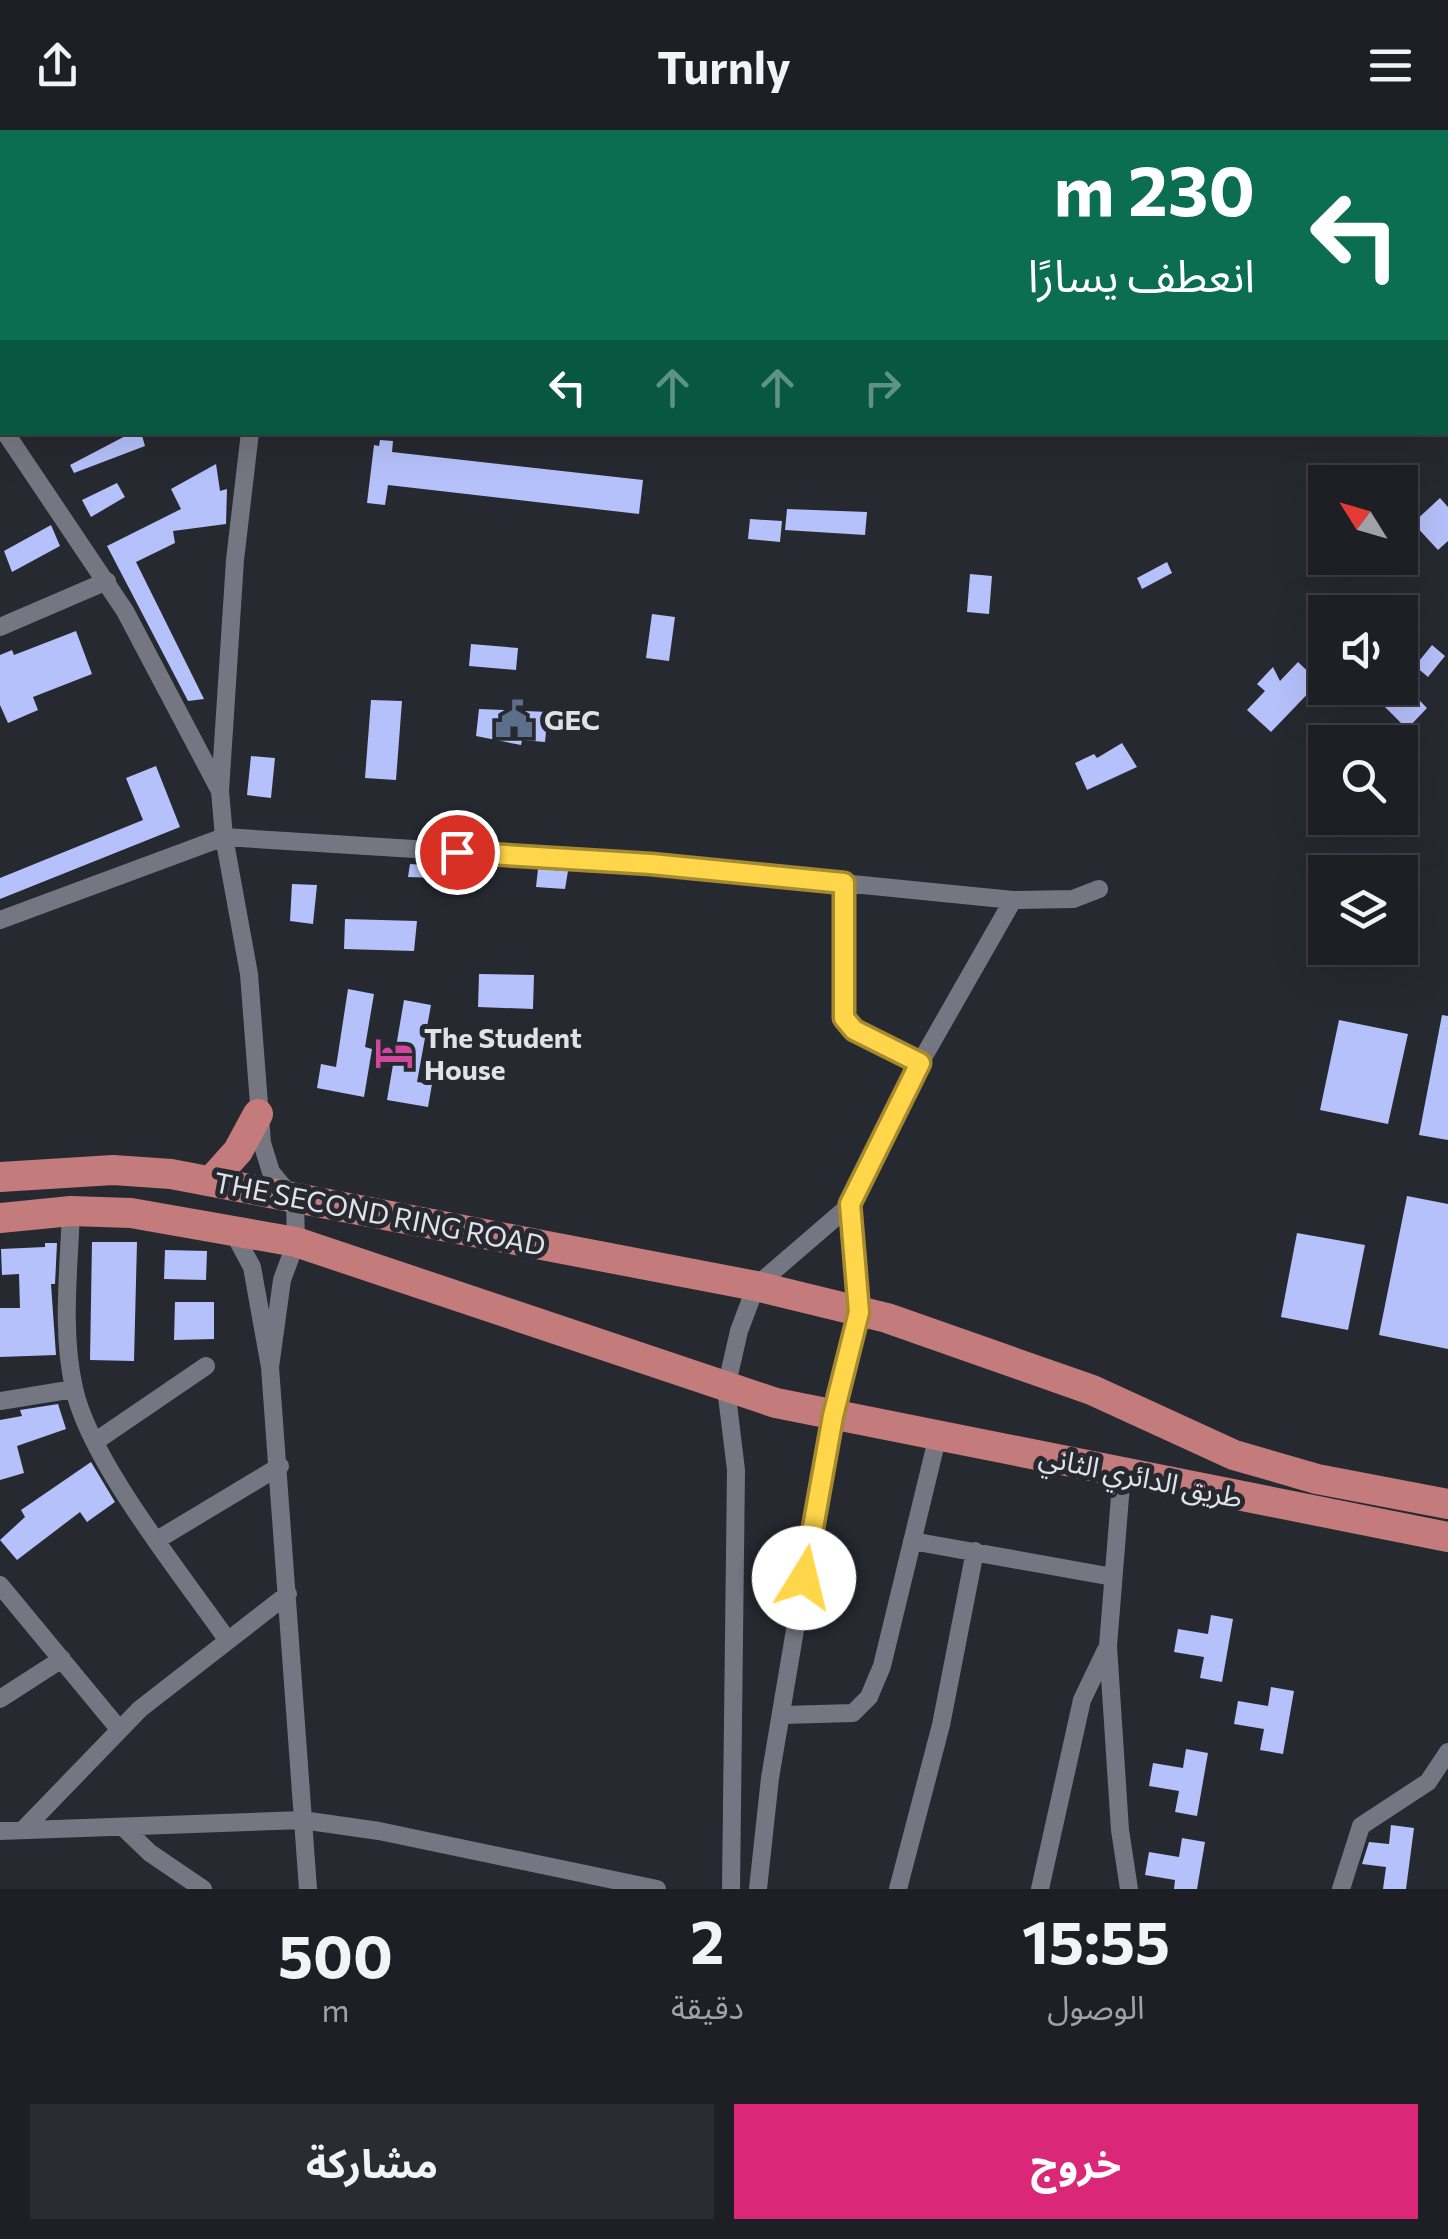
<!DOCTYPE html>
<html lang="ar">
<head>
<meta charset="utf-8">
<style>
  body { margin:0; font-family:Commissioner,"Noto Sans Arabic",sans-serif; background:#2a2c32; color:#f1f3f6; direction:rtl; height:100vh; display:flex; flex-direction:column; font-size:38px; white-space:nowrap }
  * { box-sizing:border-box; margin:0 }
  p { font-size:32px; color:#a0a2a7 }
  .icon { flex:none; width:55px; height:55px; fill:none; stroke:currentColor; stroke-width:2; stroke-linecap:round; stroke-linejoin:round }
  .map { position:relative; height:1759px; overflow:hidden; direction:ltr }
  .panel { display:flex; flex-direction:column; background:#1d1f25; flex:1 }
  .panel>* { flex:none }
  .hud { position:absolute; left:0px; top:0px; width:1450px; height:305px; box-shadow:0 10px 40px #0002,0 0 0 2px #3b3d42; direction:rtl; background:#0b6e4f; color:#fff; overflow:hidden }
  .needle { width:65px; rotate:307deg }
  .fabs { position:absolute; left:1308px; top:335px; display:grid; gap:20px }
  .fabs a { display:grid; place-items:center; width:110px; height:110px; border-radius:0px; background:#1d1f25; box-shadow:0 10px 40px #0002,0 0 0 2px #3b3d42; font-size:50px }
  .pin { position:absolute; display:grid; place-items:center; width:85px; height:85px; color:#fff; margin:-42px; border:5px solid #fff; border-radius:50%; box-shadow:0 2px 10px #0007 }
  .me { position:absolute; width:110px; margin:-55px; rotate:9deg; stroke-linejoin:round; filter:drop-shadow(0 0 8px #0008) }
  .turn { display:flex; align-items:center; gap:35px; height:210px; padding:0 30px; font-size:45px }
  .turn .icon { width:130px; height:130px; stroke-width:2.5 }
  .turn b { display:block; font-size:70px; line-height:85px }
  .lanes { display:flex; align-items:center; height:95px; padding:0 30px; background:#0003; justify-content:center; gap:50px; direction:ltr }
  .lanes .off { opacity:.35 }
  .eta { display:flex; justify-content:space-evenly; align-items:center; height:170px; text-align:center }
  .eta b { font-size:60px; font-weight:700; line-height:70px }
  .button { display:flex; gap:20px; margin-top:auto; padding:20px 30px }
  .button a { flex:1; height:115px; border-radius:0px; background:#db2777; color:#fff; font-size:40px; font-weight:700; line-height:115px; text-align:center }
  .button a+a { background:#2a2c32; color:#f1f3f6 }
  header { display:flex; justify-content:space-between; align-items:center; height:130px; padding:0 30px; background:#1d1f25; font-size:45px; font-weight:700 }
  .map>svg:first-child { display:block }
</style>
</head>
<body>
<header><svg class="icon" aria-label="menu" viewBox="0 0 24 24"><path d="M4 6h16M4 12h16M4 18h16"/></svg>Turnly<svg class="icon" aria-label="share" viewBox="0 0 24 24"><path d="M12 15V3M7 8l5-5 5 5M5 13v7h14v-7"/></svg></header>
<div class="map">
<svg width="1448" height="1759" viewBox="0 0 1448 1759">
  <rect width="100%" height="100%" fill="#272931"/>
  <!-- building -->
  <path fill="#b5c1fb" d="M 133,302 L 141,302 L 145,316 L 74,343 L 70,335 Z
    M 380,310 L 393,311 L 392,322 L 643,350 L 639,384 L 388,355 L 385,375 L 367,373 L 374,315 L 379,316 Z
    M 216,334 L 220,361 L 227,359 L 226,394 L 173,401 L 175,413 L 136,432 L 204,569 L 188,571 L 107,416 L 181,379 L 171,359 Z
    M 117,353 L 125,367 L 91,387 L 82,370 Z
    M 1440,368 L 1448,377 L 1448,411 L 1438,420 L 1413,393 Z
    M 787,379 L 867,382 L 865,405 L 785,400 Z
    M 750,389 L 782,391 L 780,412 L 748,409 Z
    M 51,395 L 60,416 L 12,442 L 4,421 Z
    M 1167,432 L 1172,443 L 1142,459 L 1137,448 Z
    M 970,444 L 992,446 L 989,484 L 967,482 Z
    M 652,484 L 675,487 L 669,531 L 646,528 Z
    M 76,501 L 92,544 L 33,567 L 38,580 L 8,593 L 0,575 L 0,525 L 12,520 L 14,525 Z
    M 471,514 L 518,518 L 516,540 L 469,536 Z
    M 1432,515 L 1445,526 L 1428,547 L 1415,536 Z
    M 1298,532 L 1319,552 L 1271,602 L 1247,580 L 1265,561 L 1257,554 L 1273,537 L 1280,551 Z
    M 1401,552 L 1427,578 L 1407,599 L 1381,573 Z
    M 371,570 L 402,571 L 396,650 L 365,648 Z
    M 479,579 L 548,582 L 545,612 L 522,610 L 521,615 L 476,606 Z
    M 1122,613 L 1137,637 L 1087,660 L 1075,633 L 1094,624 L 1097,628 Z
    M 251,626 L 275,628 L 271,668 L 247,665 Z
    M 156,636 L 180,697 L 0,769 L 0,748 L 143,690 L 126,648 Z
    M 410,734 L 437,736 L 437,748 L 408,747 Z
    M 538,739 L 568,741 L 565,759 L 536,757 Z
    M 292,754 L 317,755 L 313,794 L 290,791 Z
    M 345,789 L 417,791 L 414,821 L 344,819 Z
    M 479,844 L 534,845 L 533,879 L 478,877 Z
    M 348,859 L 374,864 L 365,917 L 372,919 L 364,967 L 317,958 L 321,934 L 336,937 Z
    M 404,870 L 431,875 L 417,952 L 432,954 L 428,977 L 387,970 Z
    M 1442,885 L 1448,886 L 1448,1010 L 1419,1005 Z
    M 1339,890 L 1408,904 L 1388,994 L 1320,980 Z
    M 1407,1066 L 1448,1074 L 1448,1219 L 1379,1205 Z
    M 1297,1103 L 1365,1115 L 1348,1200 L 1281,1187 Z
    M 92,1112 L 137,1112 L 134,1231 L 90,1230 Z
    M 45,1113 L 57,1113 L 55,1154 L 51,1154 L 56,1225 L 0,1227 L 0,1178 L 20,1178 L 19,1144 L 2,1145 L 1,1119 L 45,1117 Z
    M 165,1120 L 207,1121 L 206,1150 L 164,1149 Z
    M 175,1172 L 214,1172 L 214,1209 L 174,1210 Z
    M 58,1274 L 66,1299 L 17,1316 L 24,1343 L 0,1350 L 0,1290 L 22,1286 L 20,1280 Z
    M 91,1332 L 115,1372 L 87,1392 L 80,1382 L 17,1430 L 0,1410 L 25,1387 L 21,1380 Z
    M 1211,1485 L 1233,1489 L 1222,1552 L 1200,1548 L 1204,1527 L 1174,1522 L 1178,1499 L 1208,1504 Z
    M 1271,1557 L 1294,1561 L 1283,1624 L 1260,1620 L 1264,1599 L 1234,1594 L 1238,1571 L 1268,1576 Z
    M 1186,1619 L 1208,1623 L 1197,1686 L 1175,1682 L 1179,1661 L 1149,1656 L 1153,1633 L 1183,1638 Z
    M 1391,1695 L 1414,1698 L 1406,1759 L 1383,1759 L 1386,1737 L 1362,1734 L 1369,1712 L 1389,1714 Z
    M 1182,1708 L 1205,1712 L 1197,1759 L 1174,1759 L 1175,1750 L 1145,1745 L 1149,1722 L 1179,1727 Z"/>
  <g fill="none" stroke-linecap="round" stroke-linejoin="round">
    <!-- street -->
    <path stroke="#747681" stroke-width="18" d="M 273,2 L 273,0
      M 5,302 L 125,481 L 220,661
      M 250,302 L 235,430 L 220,661 L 224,707 L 249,844 L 262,1013 L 271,1042 L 295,1071 L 296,1112 L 282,1150 L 270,1237
      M 0,497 L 107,451
      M 844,753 L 845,889 L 855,900 L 920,933
      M 0,790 L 224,707 L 651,734 L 1013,770 L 1073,769 L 1099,759
      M 71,1081 C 69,1139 61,1201 74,1258 C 89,1330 182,1445 226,1508
      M 232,1100 L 252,1137 L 270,1237 L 308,1759
      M 0,1271 L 74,1259
      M 96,1311 L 206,1236
      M 1122,1342 L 1108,1516 L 1120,1700 L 1129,1759
      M 157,1410 L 280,1336
      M 912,1411 L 1113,1447
      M 0,1455 L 119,1599
      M 0,1569 L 62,1529
      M 783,1585 L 853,1583 L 869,1567 L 882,1536 L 938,1305
      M 123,1697 L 150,1723 L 203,1759
      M 23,1700 L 140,1579 L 288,1464
      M 0,1701 L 302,1690 L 379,1701 L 657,1759
      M 731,1759 L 736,1340 L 726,1258 L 739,1201 L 756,1156 L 850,1075 L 920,933 L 1013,770
      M 758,1759 L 770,1648 L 810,1411 L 859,1181 L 850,1075
      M 898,1759 L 941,1595 L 975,1421
      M 1040,1759 L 1082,1570 L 1106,1520
      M 1341,1759 L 1361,1696 L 1428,1652 L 1448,1622"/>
    <!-- primary -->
    <path stroke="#c47b7b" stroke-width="30" d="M 0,1047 L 113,1040 L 171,1044 L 756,1156 L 887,1188 L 1092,1260 L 1234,1325 L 1317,1349 L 1448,1374
      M 212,1050 L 238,1021 L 258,984
      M 0,1088 L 71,1081 L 131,1083 L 296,1112 L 776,1273 L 1448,1407"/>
  </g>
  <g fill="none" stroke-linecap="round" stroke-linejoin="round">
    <!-- route casing -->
    <g stroke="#a68a30" stroke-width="25">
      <path id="route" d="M 457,722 L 651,734 L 844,753 L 844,888 L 854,900 L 920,933 L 850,1074 L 859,1182 L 833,1286 L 804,1448"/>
    </g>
    <!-- route -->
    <use href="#route" stroke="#ffd54a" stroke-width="18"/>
  </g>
  <!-- icons -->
  <defs>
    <g id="civic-bare" transform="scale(3)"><path d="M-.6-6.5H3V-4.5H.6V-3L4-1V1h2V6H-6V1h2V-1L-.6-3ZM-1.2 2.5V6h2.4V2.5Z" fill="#5c6f8a" stroke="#272931" stroke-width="2.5" paint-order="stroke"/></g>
    <g id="hotel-bare" transform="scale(3)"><path d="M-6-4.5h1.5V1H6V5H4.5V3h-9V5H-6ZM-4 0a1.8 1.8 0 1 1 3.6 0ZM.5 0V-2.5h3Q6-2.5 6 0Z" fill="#d1479c" stroke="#272931" stroke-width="2.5" paint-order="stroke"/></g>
  </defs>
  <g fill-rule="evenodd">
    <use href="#civic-bare" x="514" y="589"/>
    <use href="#hotel-bare" x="394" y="923"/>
  </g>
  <g text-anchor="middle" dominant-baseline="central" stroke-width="10" stroke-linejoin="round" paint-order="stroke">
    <!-- poi labels -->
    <g font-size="28" font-weight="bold" fill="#e1e2e8" stroke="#272931" text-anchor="start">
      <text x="544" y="589">GEC</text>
      <text x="424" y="907">The Student<tspan x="424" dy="32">House</tspan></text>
    </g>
    <!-- street labels -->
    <g font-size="28" fill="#e1e2e8" stroke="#272931">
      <text transform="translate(380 1083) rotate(11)">THE SECOND RING ROAD</text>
      <text transform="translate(1141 1346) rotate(12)">طريق الدائري الثاني</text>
    </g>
  </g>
</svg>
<div class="fabs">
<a><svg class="needle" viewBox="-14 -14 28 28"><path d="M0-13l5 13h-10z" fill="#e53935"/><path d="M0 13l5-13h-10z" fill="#a0a2a7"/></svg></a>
<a><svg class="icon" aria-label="sound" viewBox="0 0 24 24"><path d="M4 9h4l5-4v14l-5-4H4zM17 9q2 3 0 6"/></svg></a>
<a><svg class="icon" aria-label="search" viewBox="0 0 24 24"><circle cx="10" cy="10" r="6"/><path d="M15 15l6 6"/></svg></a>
<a><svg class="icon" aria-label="layers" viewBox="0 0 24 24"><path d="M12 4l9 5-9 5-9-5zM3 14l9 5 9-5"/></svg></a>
</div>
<div class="pin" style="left:457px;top:722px;background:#d93025"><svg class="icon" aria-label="arrive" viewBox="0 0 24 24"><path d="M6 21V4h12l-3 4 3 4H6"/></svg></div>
<svg class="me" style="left:804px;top:1448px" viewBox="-20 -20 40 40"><circle r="19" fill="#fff"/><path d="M0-13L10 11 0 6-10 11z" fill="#ffd54a"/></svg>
<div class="hud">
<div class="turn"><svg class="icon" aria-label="left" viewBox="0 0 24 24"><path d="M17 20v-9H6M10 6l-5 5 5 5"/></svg><div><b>230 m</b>انعطف يسارًا</div></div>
<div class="lanes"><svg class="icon" aria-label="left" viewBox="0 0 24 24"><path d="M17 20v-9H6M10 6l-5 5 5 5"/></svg><svg class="icon off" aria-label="ahead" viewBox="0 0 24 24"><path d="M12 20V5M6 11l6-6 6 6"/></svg><svg class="icon off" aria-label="ahead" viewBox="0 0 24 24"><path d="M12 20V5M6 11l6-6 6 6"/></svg><svg class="icon off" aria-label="right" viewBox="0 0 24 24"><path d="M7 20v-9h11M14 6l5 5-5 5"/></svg></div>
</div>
</div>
<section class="panel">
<div class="eta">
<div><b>15:55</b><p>الوصول</p></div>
<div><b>2</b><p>دقيقة</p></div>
<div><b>500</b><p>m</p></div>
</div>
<div class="button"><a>خروج</a><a>مشاركة</a></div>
</section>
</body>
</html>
